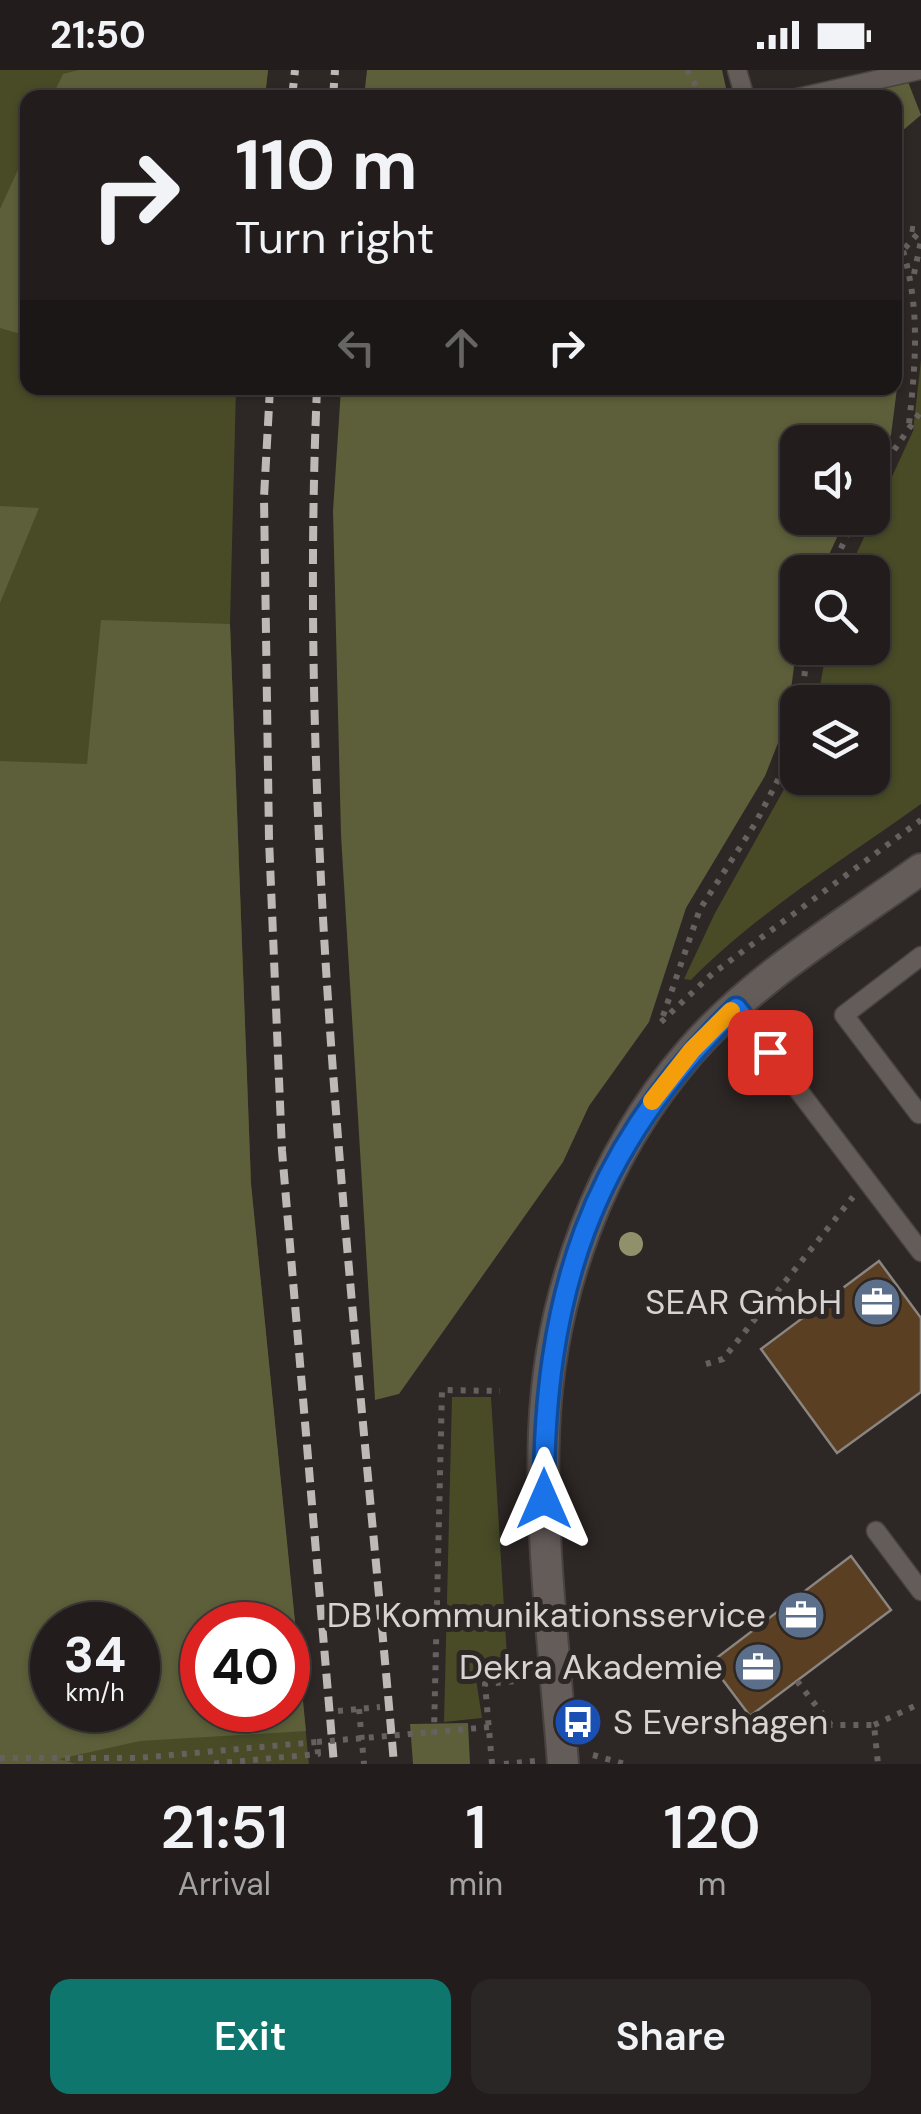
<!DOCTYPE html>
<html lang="en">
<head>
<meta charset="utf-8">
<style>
  body { margin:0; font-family:"DM Sans",sans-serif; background:#2a2625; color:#f1f3f6; height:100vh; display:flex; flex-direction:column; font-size:38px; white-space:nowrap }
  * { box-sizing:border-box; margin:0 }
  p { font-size:32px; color:#a2a2a3 }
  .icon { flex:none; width:55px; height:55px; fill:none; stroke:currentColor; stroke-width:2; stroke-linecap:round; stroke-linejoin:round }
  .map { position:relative; height:1694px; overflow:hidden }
  .side { display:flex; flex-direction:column; background:#221d1c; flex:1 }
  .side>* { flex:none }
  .top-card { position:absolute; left:20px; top:20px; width:882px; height:305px; border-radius:20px; box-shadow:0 2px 8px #0004,0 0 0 2px #3f3b3b; background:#221d1c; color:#f1f3f6; overflow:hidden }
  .buttons { position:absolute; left:780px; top:355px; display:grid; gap:20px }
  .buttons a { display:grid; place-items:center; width:110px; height:110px; border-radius:20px; background:#221d1c; box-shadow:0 2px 8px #0004,0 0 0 2px #3f3b3b; font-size:50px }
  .speed { position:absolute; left:30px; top:1532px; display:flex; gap:20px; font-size:50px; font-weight:700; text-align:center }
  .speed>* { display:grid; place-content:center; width:130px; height:130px; border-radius:50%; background:#221d1c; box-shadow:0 2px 8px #0004,0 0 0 2px #3f3b3b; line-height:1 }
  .speed small { font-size:25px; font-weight:400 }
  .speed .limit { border:15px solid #d22; background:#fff; color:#111 }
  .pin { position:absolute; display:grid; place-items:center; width:85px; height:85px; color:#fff; margin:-42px; border-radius:20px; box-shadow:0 5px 15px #0006 }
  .me { position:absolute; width:110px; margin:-55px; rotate:0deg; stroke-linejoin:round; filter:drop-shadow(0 0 8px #0008) }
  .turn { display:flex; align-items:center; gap:35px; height:210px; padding:0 50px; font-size:45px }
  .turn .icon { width:130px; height:130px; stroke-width:2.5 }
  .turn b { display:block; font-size:70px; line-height:85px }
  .lanes { display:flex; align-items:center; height:95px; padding:0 50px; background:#0003; justify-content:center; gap:50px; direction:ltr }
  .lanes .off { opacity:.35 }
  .eta { display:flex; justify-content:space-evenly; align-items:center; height:170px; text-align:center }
  .eta b { font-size:60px; font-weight:600; line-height:70px }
  .button { display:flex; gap:20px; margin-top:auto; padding:20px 50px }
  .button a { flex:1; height:115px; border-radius:20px; background:#0f766e; color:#fff; font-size:40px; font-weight:600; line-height:115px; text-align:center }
  .button a+a { background:#2a2625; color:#f1f3f6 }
  .status { display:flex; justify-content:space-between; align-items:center; height:70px; padding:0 50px; background:#221d1c; direction:ltr }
  .status svg { height:28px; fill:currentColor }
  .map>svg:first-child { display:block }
</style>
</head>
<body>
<div class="status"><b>21:50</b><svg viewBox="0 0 49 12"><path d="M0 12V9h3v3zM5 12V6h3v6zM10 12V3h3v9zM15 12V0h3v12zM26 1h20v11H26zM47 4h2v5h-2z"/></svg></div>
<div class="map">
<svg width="921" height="1694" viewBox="0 0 921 1694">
  <rect width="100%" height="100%" fill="#2d2725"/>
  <!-- green -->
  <path fill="#484b26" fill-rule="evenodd" d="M 0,0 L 268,0 L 265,27 L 28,28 L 28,318 L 236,318 L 230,554 L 251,1114 L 309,1694 L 0,1694 ZM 52,1555 L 138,1555 L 138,1640 L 52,1640 ZM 202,1555 L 288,1555 L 288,1640 L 202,1640 Z
    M 921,290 L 921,734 C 843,790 758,842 691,910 L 684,909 L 715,843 L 797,696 L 798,708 L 872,708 L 872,632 L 817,632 L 827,578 L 872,578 L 872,502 L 848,502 L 913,361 Z
    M 452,1327 L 491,1327 L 508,1603 L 476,1609 L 482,1648 L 444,1652 Z"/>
  <!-- forest -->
  <path fill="#5c5f39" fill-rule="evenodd" d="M 79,0 L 268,0 L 265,27 L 52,27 L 63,4 Z
    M 367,0 L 722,0 L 728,27 L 364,27 Z
    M 905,4 L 921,45 L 895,67 L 895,28 L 797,28 Z
    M 27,80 L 28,266 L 27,266 L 0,258 L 0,139 Z
    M 895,189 L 904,264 L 891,365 L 873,398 L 872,372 L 798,372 L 798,448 L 846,448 L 821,502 L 798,502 L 797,574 L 787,650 L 765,706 L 686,838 L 649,952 L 589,1036 L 563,1092 L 399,1324 L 375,1330 L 341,765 L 333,441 L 341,318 L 895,318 Z
    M 0,436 L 39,438 L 0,533 Z
    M 101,550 L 230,554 L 251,1114 L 306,1661 L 140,1671 L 59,1689 L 76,1694 L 0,1694 L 0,691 L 87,694 ZM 138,1555 L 138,1640 L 52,1640 L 52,1555 ZM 288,1555 L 288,1640 L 202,1640 L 202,1555 Z
    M 468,1653 L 470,1694 L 413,1694 L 410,1654 Z"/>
  <!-- building -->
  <path fill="#5a3f22" stroke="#8a8580" stroke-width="2.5" d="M 879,1191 L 921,1248 L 921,1322 L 837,1383 L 761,1279 Z
    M 851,1486 L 891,1540 L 750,1646 L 710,1593 Z"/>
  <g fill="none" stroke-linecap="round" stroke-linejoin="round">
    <!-- lane casing -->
    <g stroke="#484341" stroke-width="21">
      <path id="lane" d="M 737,0 L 745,28
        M 797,28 L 920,0
        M 736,938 L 921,1182
        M 919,1044 L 844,945 L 921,886
        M 876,1461 L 921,1521"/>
    </g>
    <!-- secondary casing -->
    <g stroke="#484341" stroke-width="34">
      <path id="secondary" d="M 563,1694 C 555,1586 540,1471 544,1362 C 549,1225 600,1086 690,982 C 754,908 843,855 921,799"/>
    </g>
    <!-- path -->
    <path stroke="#66615f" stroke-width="6" stroke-dasharray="5 8" stroke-linecap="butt" d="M 687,0 L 703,28
      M 895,156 C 921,227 917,280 909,354
      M 897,157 L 920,160
      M 905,178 L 921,160
      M 914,204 L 921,171
      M 872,412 L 921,341
      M 830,502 L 855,448
      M 802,632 L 807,578
      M 663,946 L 700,839 L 755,754 L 778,710 L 798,659
      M 661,952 L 712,904 L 921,750
      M 706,1294 L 723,1289 L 853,1127
      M 797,1611 L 831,1655 L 874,1655 L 878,1694
      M 359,1639 L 364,1694
      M 338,1641 L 380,1637
      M 874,1655 L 921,1633
      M 489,1657 L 434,1662 L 442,1320 L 500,1321
      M 593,1685 L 625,1694
      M 0,1688 L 138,1688 L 317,1672 L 318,1684 L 209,1694
      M 492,1694 L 485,1614 L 527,1610
      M 504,1694 L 535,1691"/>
    <!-- lane -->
    <use href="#lane" stroke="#635c59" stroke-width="18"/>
    <!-- secondary -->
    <use href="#secondary" stroke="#635c59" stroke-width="30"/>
    <!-- rail -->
    <path stroke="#bdb9b7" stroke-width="8" stroke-dasharray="15 8" stroke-linecap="butt" d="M 292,28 L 295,0
      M 333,28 L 335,0
      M 270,318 L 264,427 L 269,769 L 282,1081 L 334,1694
      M 317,318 C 297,778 355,1236 394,1694"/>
    <!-- path-bridge -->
    <path stroke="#66615f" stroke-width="6" stroke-dasharray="5 8" stroke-linecap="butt" d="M 317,1672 L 434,1662"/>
  </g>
  <!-- trees -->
  <circle fill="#90916a" cx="631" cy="1174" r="12"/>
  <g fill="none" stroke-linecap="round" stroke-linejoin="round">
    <!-- route casing -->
    <g stroke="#114b97" stroke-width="25">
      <path id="route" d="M 544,1429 C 543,1229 589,1079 736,938 L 770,982"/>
    </g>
    <!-- route -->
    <use href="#route" stroke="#1a73e8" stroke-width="18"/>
    <!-- slow -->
    <path stroke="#f59e0b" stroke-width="18" d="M 652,1031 L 692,980 L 731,941"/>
  </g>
  <!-- icons -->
  <defs>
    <g id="office-disc" transform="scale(2.5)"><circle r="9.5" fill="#5c6f8a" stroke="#2d2725"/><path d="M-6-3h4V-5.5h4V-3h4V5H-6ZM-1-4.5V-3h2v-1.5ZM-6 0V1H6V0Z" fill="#fff"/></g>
    <g id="bus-disc" transform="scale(2.5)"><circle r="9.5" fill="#1a4fb4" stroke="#2d2725"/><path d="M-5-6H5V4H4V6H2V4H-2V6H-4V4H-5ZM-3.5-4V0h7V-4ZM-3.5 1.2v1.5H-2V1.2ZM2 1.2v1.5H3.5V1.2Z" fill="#fff"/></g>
  </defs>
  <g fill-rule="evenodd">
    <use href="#office-disc" x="877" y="1232"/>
    <use href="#office-disc" x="801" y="1545"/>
    <use href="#office-disc" x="758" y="1597"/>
    <use href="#bus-disc" x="578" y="1652"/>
  </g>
  <g text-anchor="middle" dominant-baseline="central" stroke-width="10" stroke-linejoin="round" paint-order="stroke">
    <!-- poi labels -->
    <g font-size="35" fill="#d7d3d1" stroke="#2d2725" text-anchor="end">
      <text x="842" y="1232">SEAR GmbH</text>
      <text x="766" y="1545">DB Kommunikationsservice</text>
      <text x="723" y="1597">Dekra Akademie</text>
      <text x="613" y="1652" text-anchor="start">S Evershagen</text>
    </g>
  </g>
</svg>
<div class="buttons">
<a><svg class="icon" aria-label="sound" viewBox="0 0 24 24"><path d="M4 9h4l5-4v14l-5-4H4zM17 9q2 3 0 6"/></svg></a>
<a><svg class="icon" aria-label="search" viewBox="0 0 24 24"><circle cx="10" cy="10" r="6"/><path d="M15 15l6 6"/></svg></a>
<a><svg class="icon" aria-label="layers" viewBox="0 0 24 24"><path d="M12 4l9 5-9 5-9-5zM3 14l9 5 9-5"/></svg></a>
</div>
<div class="speed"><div>34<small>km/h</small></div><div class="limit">40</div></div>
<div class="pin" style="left:770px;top:982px;background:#d93025"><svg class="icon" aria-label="arrive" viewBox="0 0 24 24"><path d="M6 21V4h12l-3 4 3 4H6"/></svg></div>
<svg class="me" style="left:544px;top:1429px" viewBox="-20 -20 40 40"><path d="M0-17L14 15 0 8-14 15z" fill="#1a73e8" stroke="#fff" stroke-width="4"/></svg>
<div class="top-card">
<div class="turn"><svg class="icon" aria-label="right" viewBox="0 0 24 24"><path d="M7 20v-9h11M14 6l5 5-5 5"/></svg><div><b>110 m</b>Turn right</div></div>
<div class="lanes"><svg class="icon off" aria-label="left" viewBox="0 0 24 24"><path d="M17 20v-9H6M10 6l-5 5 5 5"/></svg><svg class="icon off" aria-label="ahead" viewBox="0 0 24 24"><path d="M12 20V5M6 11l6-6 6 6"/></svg><svg class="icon" aria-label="right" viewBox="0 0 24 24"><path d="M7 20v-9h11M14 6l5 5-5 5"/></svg></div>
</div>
</div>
<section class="side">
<div class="eta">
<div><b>21:51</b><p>Arrival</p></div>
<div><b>1</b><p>min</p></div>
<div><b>120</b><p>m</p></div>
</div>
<div class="button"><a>Exit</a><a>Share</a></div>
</section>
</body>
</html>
